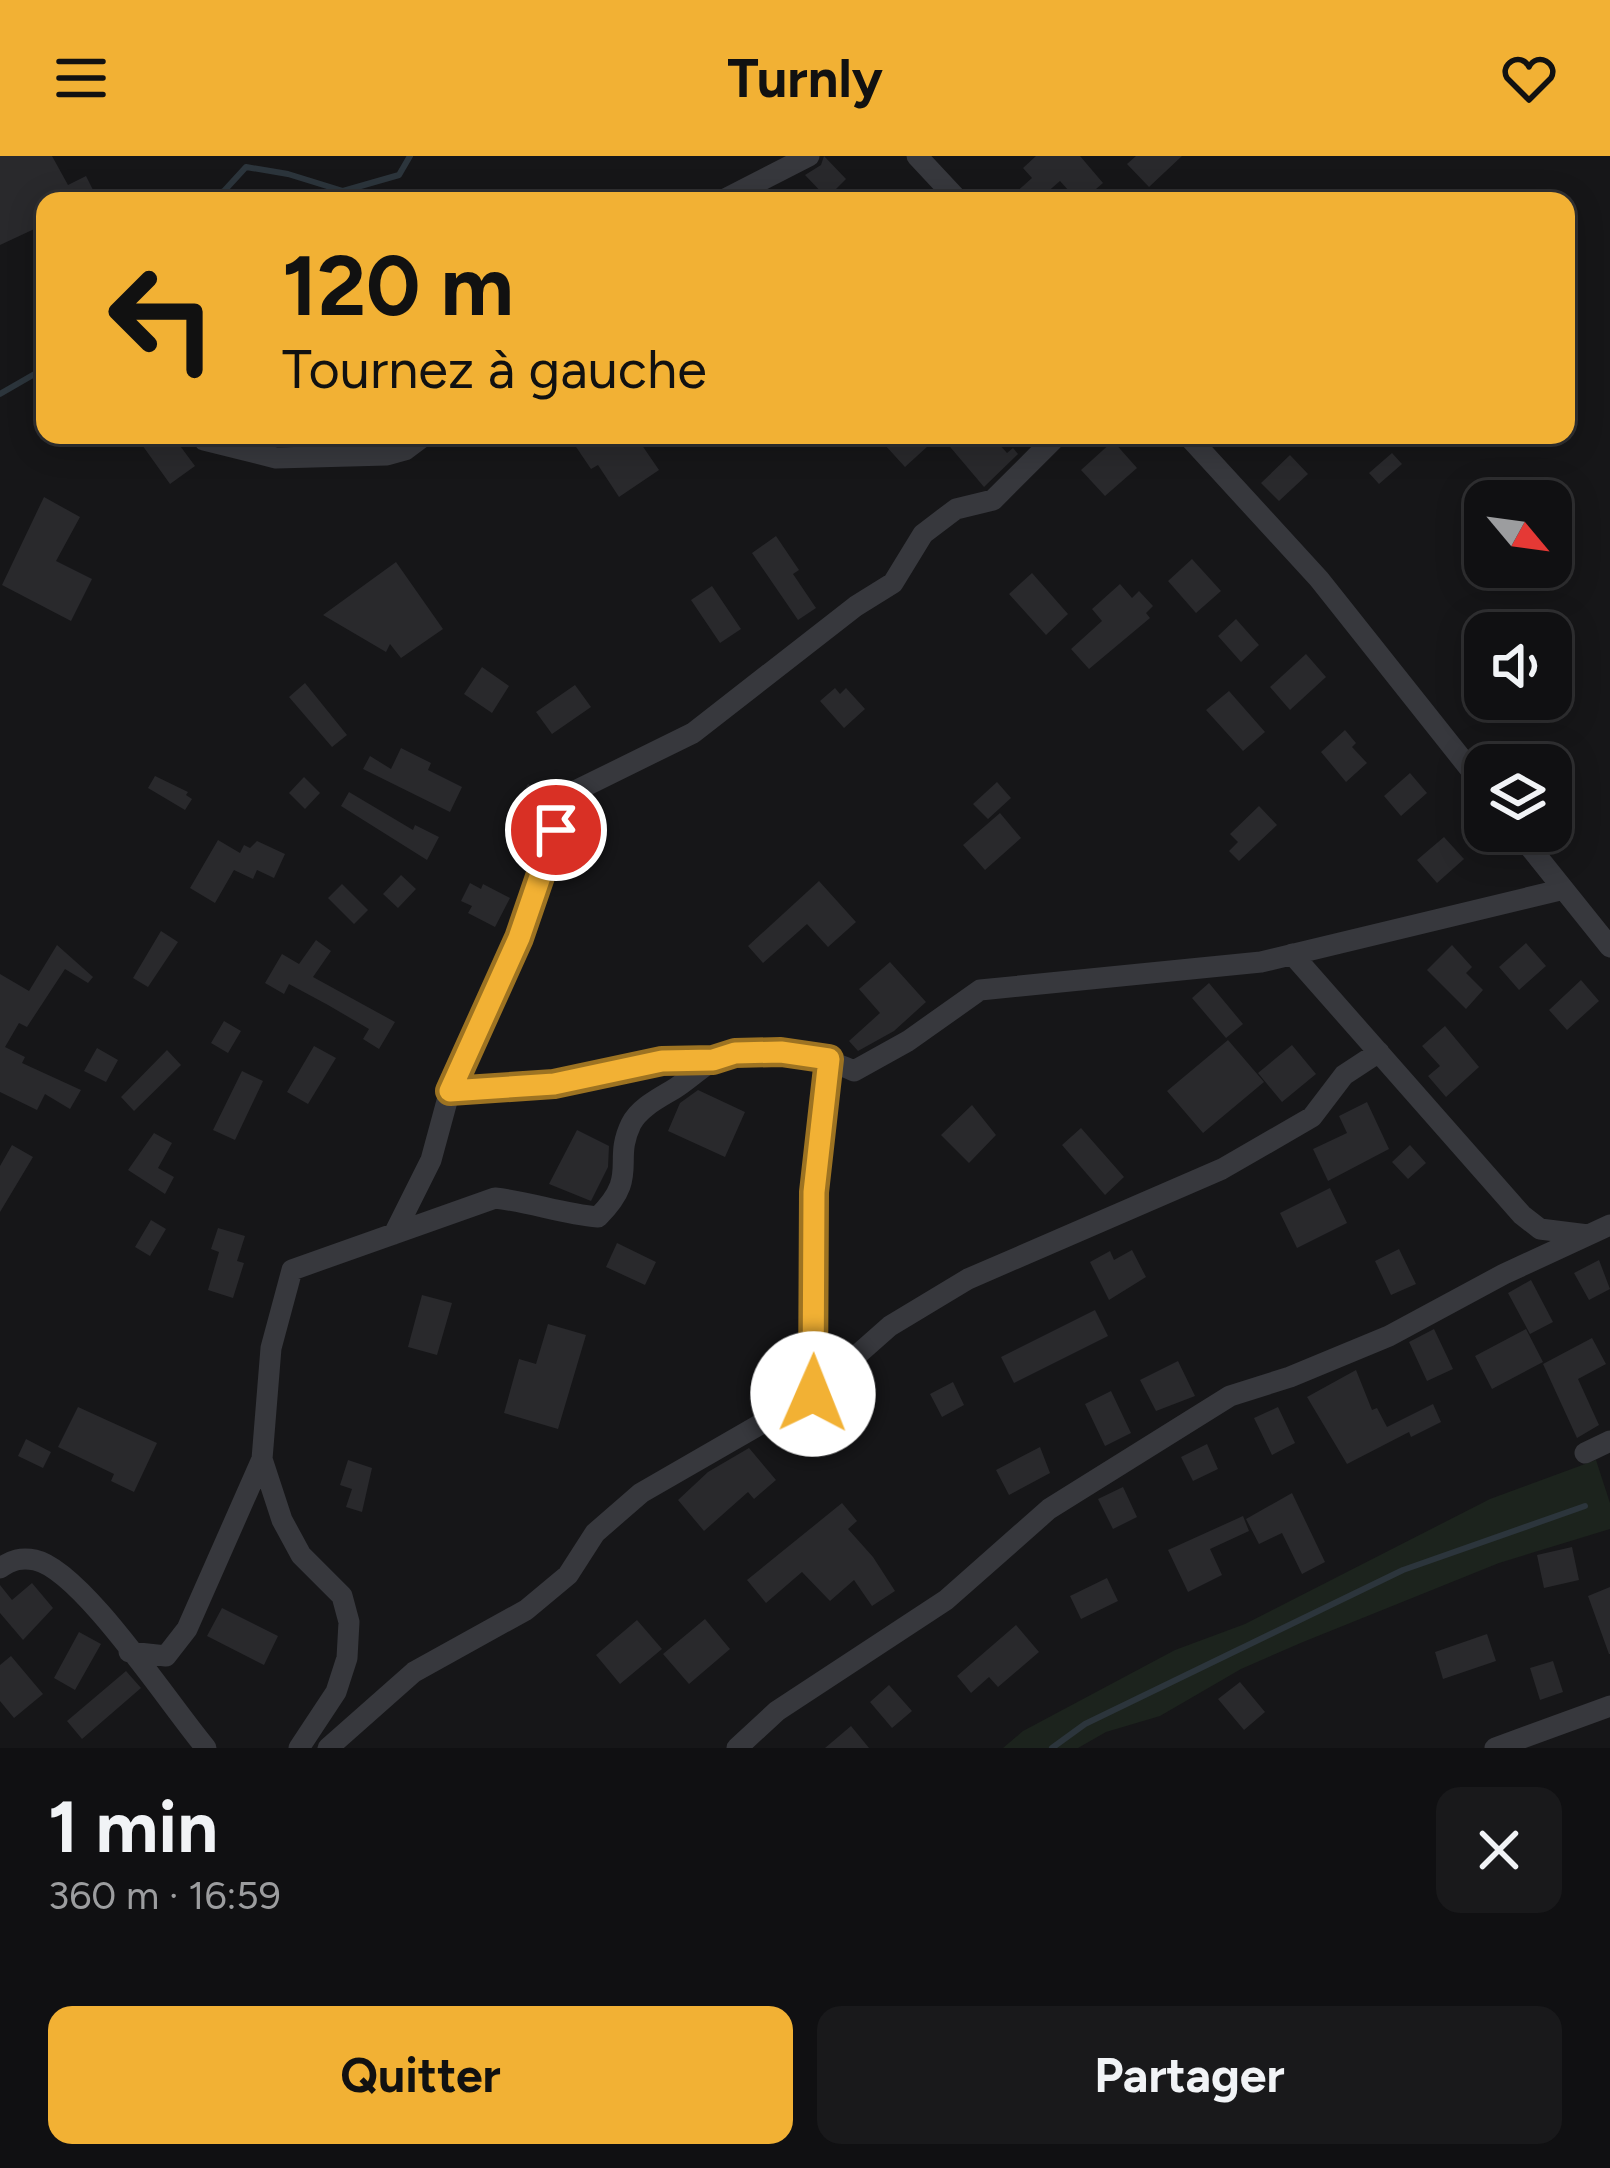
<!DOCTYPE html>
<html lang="fr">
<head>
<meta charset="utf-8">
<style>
  body { margin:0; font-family:Figtree,sans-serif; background:#19191b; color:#f1f3f6; height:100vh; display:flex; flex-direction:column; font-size:45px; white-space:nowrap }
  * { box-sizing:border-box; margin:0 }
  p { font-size:39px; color:#9c9d9f }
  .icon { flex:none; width:66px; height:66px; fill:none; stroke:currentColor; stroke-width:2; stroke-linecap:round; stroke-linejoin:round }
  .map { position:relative; height:1592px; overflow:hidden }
  .sheet { display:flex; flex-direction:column; background:#101012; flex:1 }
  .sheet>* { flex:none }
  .top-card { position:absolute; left:36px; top:36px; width:1539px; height:252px; border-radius:24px; box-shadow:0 6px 30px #0003,0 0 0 3px #303032; background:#f2b134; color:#111; overflow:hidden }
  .needle { width:78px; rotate:119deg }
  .buttons { position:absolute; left:1464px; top:324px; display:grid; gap:24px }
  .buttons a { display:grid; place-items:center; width:108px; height:108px; border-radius:24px; background:#101012; box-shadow:0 6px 30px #0003,0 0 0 3px #303032; font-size:60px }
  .pin { position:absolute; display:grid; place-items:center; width:102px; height:102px; color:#fff; margin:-51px; border:6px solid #fff; border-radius:50%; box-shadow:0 3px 12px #0007 }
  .me { position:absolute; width:132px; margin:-66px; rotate:1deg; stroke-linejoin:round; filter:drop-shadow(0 0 9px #0008) }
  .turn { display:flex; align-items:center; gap:42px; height:252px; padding:0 48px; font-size:54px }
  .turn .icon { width:156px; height:156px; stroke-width:2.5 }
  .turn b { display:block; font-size:84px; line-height:102px }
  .round { display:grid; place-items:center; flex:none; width:126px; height:126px; border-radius:24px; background:#19191b }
  .head { display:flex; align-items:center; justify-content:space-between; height:204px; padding:0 48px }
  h1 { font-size:72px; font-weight:700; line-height:90px }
  .action { display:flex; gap:24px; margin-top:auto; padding:24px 48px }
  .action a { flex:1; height:138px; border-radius:24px; background:#f2b134; color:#111; font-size:48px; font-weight:700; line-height:138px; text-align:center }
  .action a+a { background:#19191b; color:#f1f3f6 }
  header { display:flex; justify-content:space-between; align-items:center; height:156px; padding:0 48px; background:#f2b134; color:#111; font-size:54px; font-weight:700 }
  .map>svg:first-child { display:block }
</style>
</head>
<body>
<header><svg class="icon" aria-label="menu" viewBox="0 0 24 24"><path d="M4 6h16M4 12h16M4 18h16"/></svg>Turnly<svg class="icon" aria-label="heart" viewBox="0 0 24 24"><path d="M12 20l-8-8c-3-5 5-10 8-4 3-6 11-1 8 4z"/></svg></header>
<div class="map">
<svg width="1610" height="1592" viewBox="0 0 1610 1592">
  <rect width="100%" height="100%" fill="#161618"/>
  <!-- green -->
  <path fill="#1c231d" d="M 1596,1304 L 1610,1347 L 1610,1373 L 1499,1407 L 1303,1486 L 1241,1513 L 1160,1560 L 1106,1576 L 1078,1592 L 1003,1592 L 1023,1575 L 1175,1494 L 1245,1468 L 1490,1343 Z"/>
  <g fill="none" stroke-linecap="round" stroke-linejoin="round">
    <!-- stream -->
    <path stroke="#2c353c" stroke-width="6" d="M 201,45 L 224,35 L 246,11 L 288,18 L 343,35 L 399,19 L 410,0
      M 0,238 L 45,212
      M 1052,1592 L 1085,1568 L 1403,1414 L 1585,1350"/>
  </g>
  <!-- building -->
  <path fill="#29292c" d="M 0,0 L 52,0 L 68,29 L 86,20 L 94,36 L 77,45 L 45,45 L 45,68 L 0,89 Z
    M 824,0 L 846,23 L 827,42 L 805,19 L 821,9 Z
    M 1036,0 L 1080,0 L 1103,27 L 1082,45 L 1078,45 L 1060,25 L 1037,45 L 1006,45 L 1032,22 L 1023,12 Z
    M 1136,0 L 1182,0 L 1149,31 L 1127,8 Z
    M 135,279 L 172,279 L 195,310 L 170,328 Z
    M 568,279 L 635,279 L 659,314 L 619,341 L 598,309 L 591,313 Z
    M 895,279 L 991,279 L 1007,297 L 1013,292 L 1018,298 L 984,331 L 940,279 L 905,311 L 884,288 Z
    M 1113,285 L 1137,312 L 1105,340 L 1081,314 Z
    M 1392,297 L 1402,308 L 1379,328 L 1369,317 Z
    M 1290,299 L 1308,318 L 1279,345 L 1261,327 Z
    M 44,341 L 80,361 L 56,405 L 92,423 L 71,465 L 2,429 Z
    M 776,380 L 799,414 L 793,418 L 816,452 L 798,464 L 752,397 Z
    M 1192,403 L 1221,435 L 1196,457 L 1168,425 Z
    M 396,406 L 443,473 L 401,502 L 390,488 L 386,496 L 323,459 Z
    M 1032,417 L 1068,458 L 1046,479 L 1009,438 Z
    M 1120,428 L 1132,442 L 1139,435 L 1153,450 L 1146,457 L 1150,462 L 1089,513 L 1071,493 L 1102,465 L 1092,453 Z
    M 712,430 L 741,473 L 720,487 L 691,444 Z
    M 1236,463 L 1259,489 L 1241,506 L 1218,480 Z
    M 1306,498 L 1326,521 L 1290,554 L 1270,531 Z
    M 482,511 L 509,530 L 492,557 L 464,538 Z
    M 305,527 L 347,579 L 332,591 L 289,541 Z
    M 575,529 L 591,551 L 552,578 L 536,556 Z
    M 835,532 L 840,538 L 846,532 L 865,553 L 844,572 L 820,545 Z
    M 1229,535 L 1265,576 L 1243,595 L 1206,554 Z
    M 1345,574 L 1356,587 L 1352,591 L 1367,607 L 1346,626 L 1321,596 Z
    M 401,592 L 431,607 L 428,614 L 462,631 L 450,656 L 363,613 L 370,600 L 391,613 Z
    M 1410,617 L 1427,637 L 1401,660 L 1384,640 Z
    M 155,620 L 188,636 L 186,639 L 192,643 L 185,654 L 148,632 Z
    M 304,621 L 320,637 L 305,653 L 289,637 Z
    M 997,626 L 1011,642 L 988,663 L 973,648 Z
    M 528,628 L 552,641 L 531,676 L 508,662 Z
    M 349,636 L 413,674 L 415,669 L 439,681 L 427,704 L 341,650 Z
    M 1259,650 L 1277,669 L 1239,705 L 1229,695 L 1238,686 L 1230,678 Z
    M 1000,657 L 1021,682 L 985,714 L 963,689 Z
    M 1444,681 L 1464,703 L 1437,727 L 1417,704 Z
    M 218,684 L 240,697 L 244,689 L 250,692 L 257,685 L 285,698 L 274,722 L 257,714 L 253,723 L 234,714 L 215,747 L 190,732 Z
    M 401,719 L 416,733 L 398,752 L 383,738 Z
    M 819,725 L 856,766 L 828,791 L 807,768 L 763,807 L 748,790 Z
    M 470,727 L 481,733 L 483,728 L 510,742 L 495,771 L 468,757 L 472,750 L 461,745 Z
    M 342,728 L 368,754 L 354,768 L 328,742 Z
    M 161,775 L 178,786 L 148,831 L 133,822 Z
    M 316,784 L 331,795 L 313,821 L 395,866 L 379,893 L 363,883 L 369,873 L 328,849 L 289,828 L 284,838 L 265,827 L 282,798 L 299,808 Z
    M 1526,787 L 1546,810 L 1519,834 L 1499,811 Z
    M 57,789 L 93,821 L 88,827 L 65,813 L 27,871 L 19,867 L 5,891 L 25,901 L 22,907 L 81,934 L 70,953 L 45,938 L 37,954 L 0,936 L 0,818 L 29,835 Z
    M 1452,789 L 1472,811 L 1466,817 L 1483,834 L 1466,853 L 1427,814 Z
    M 890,806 L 926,846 L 894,875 L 858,895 L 849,885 L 880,857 L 859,833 Z
    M 1581,824 L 1599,845 L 1567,874 L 1549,854 Z
    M 1209,827 L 1243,868 L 1226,882 L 1192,842 Z
    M 224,865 L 241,875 L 228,897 L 211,887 Z
    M 1445,870 L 1479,911 L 1446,941 L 1428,920 L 1440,910 L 1422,890 Z
    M 1228,884 L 1264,926 L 1203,977 L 1167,935 Z
    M 1292,889 L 1316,918 L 1282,946 L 1258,917 Z
    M 314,890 L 336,902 L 308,948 L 287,936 Z
    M 97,892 L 118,904 L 106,926 L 84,915 Z
    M 167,894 L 181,909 L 134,955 L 121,941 Z
    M 242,915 L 263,925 L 235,984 L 213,974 Z
    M 698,934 L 745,956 L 725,1001 L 668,975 L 680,947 Z
    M 1367,946 L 1389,993 L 1328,1025 L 1313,993 L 1347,977 L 1339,960 Z
    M 972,949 L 996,979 L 969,1007 L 941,979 Z
    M 1081,972 L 1124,1021 L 1105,1039 L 1062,989 Z
    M 577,974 L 609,990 L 608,1011 L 591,1045 L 549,1028 Z
    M 154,977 L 172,987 L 158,1012 L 174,1021 L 165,1038 L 128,1014 Z
    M 12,989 L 33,1001 L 0,1056 L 0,1010 Z
    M 1410,989 L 1426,1007 L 1408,1023 L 1392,1006 Z
    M 1330,1032 L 1347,1067 L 1297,1092 L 1280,1057 Z
    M 151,1064 L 166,1073 L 150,1100 L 135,1091 Z
    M 218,1072 L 245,1080 L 237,1105 L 244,1107 L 233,1142 L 208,1134 L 219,1096 L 211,1093 Z
    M 617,1087 L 656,1106 L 645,1129 L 606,1111 Z
    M 1399,1093 L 1416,1128 L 1391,1139 L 1375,1105 Z
    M 1132,1094 L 1146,1121 L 1109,1144 L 1090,1106 L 1110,1095 L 1114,1104 Z
    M 1599,1104 L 1610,1133 L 1589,1144 L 1574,1117 Z
    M 1531,1124 L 1553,1166 L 1530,1178 L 1508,1137 Z
    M 422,1139 L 452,1147 L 437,1199 L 408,1191 Z
    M 1095,1154 L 1108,1180 L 1014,1227 L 1001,1201 Z
    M 548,1168 L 586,1179 L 558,1273 L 504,1257 L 519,1203 L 536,1208 Z
    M 1434,1173 L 1453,1213 L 1427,1225 L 1409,1186 Z
    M 1526,1173 L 1543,1206 L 1492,1233 L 1475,1200 Z
    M 1592,1182 L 1606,1208 L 1578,1223 L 1599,1269 L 1577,1282 L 1543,1208 Z
    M 1178,1205 L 1195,1240 L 1156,1255 L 1140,1224 Z
    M 1356,1214 L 1372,1254 L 1377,1252 L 1387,1271 L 1433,1248 L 1441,1266 L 1411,1281 L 1409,1276 L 1347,1308 L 1307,1241 Z
    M 953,1226 L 964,1249 L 942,1261 L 930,1238 Z
    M 1111,1235 L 1131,1277 L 1105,1290 L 1085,1248 Z
    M 78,1251 L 157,1287 L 134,1336 L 111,1325 L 114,1318 L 58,1291 Z
    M 1278,1251 L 1295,1287 L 1272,1299 L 1254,1262 Z
    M 26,1283 L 51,1296 L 43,1312 L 18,1300 Z
    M 1207,1288 L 1218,1313 L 1193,1325 L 1181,1301 Z
    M 1040,1291 L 1050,1317 L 1009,1339 L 996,1314 Z
    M 749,1292 L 776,1324 L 754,1343 L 748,1336 L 704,1375 L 678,1344 L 708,1316 Z
    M 348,1304 L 372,1312 L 362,1356 L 346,1351 L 352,1333 L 340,1329 Z
    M 1123,1331 L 1137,1361 L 1113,1373 L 1098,1343 Z
    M 1292,1337 L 1325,1406 L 1302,1418 L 1282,1377 L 1259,1388 L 1246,1363 Z
    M 842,1347 L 857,1365 L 848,1373 L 873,1401 L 895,1435 L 872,1450 L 854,1424 L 830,1445 L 802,1416 L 766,1447 L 747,1424 Z
    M 1243,1360 L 1249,1375 L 1210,1393 L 1222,1419 L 1188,1436 L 1168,1394 Z
    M 1572,1391 L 1579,1424 L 1544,1432 L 1537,1399 Z
    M 1107,1422 L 1118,1445 L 1081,1463 L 1070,1440 Z
    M 32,1427 L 53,1452 L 23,1484 L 0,1457 L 0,1429 L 12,1444 Z
    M 1610,1431 L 1610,1498 L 1609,1498 L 1588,1440 Z
    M 222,1452 L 278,1480 L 264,1509 L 207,1480 Z
    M 705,1463 L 730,1493 L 689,1528 L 663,1498 Z
    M 637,1464 L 662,1493 L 620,1528 L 596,1499 Z
    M 1016,1469 L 1039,1496 L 998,1531 L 989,1521 L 971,1537 L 957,1520 Z
    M 79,1476 L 101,1488 L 75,1534 L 54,1522 Z
    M 1487,1478 L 1496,1505 L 1443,1523 L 1435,1496 Z
    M 11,1500 L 43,1538 L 14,1562 L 0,1545 L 0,1509 Z
    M 1553,1505 L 1563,1536 L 1540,1544 L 1530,1512 Z
    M 126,1515 L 141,1532 L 82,1583 L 67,1565 Z
    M 1240,1526 L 1265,1556 L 1244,1574 L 1218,1543 Z
    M 889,1529 L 912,1555 L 892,1572 L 870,1546 Z
    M 851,1570 L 869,1592 L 825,1592 Z"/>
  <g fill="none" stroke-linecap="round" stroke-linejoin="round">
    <!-- street -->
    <path stroke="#37383d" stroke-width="21" d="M 917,0 L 959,45
      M 721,45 L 809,0
      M 1187,279 L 1319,423 L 1485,632
      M 204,284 L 276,302 L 387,299 L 405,294 L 425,279
      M 1517,675 L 1610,791
      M 1292,798 L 1522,1059 L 1540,1073 L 1588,1079
      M 450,935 L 554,928 L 662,905 L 713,904
      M 394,1078 L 431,1004 L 453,923 L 519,782 L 569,638 L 693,577 L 856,450 L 893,427 L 923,378 L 956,353 L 993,344 L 1058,279
      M 813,1238 L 814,1036 L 829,903
      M 1585,1297 L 1610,1285
      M 0,1412 C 12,1404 21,1401 35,1404 C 82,1414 171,1551 206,1592
      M 129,1496 L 166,1500 L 187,1473 L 262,1303
      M 299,1592 L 336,1536 L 347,1502 L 349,1466 L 342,1440 L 301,1399 L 282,1364 L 262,1303 L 271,1192 L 292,1114 L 495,1042 C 531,1046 562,1058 598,1061 C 640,1019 612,1007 631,968 C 639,952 659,942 674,933 C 687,925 698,914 711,906 C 745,883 820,899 854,915 L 908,885 L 980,834 L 1261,806 L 1560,734
      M 328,1592 L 414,1516 L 526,1454 L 568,1419 L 595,1377 L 641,1337 L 813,1238 L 890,1170 L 968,1123 L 1222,1013 L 1312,961 L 1344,919 L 1379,896
      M 737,1592 L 777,1555 L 946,1444 L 1049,1353 L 1230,1240 L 1290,1221 L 1389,1180 L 1504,1118 L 1610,1069
      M 1495,1592 L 1610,1550"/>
  </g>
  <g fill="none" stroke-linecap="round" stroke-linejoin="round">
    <!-- route casing -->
    <g stroke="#9d7322" stroke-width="30">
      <path id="route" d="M 556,674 L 519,782 L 450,935 L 554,928 L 662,905 L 713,904 L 735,897 L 781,896 L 829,903 L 814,1036 L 813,1238"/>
    </g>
    <!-- route -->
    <use href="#route" stroke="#f2b134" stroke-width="21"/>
  </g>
</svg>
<div class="buttons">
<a><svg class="needle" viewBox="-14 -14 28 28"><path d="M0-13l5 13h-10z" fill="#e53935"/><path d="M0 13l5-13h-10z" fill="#9c9d9f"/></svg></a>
<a><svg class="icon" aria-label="sound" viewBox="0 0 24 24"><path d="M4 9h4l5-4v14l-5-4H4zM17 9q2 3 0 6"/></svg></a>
<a><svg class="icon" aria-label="layers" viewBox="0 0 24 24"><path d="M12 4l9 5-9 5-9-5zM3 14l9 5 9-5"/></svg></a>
</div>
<div class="pin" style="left:556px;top:674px;background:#d93025"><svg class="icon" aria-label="arrive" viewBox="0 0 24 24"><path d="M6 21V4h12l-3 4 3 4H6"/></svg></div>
<svg class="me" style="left:813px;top:1238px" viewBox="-20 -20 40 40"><circle r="19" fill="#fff"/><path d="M0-13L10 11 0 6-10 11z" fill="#f2b134"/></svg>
<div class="top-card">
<div class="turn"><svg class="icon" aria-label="left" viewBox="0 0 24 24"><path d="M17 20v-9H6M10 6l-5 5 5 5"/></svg><div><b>120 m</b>Tournez à gauche</div></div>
</div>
</div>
<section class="sheet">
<div class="head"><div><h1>1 min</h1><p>360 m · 16:59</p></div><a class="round"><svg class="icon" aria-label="close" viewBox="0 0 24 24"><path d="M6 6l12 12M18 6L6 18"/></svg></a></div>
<div class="action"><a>Quitter</a><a>Partager</a></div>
</section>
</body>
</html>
